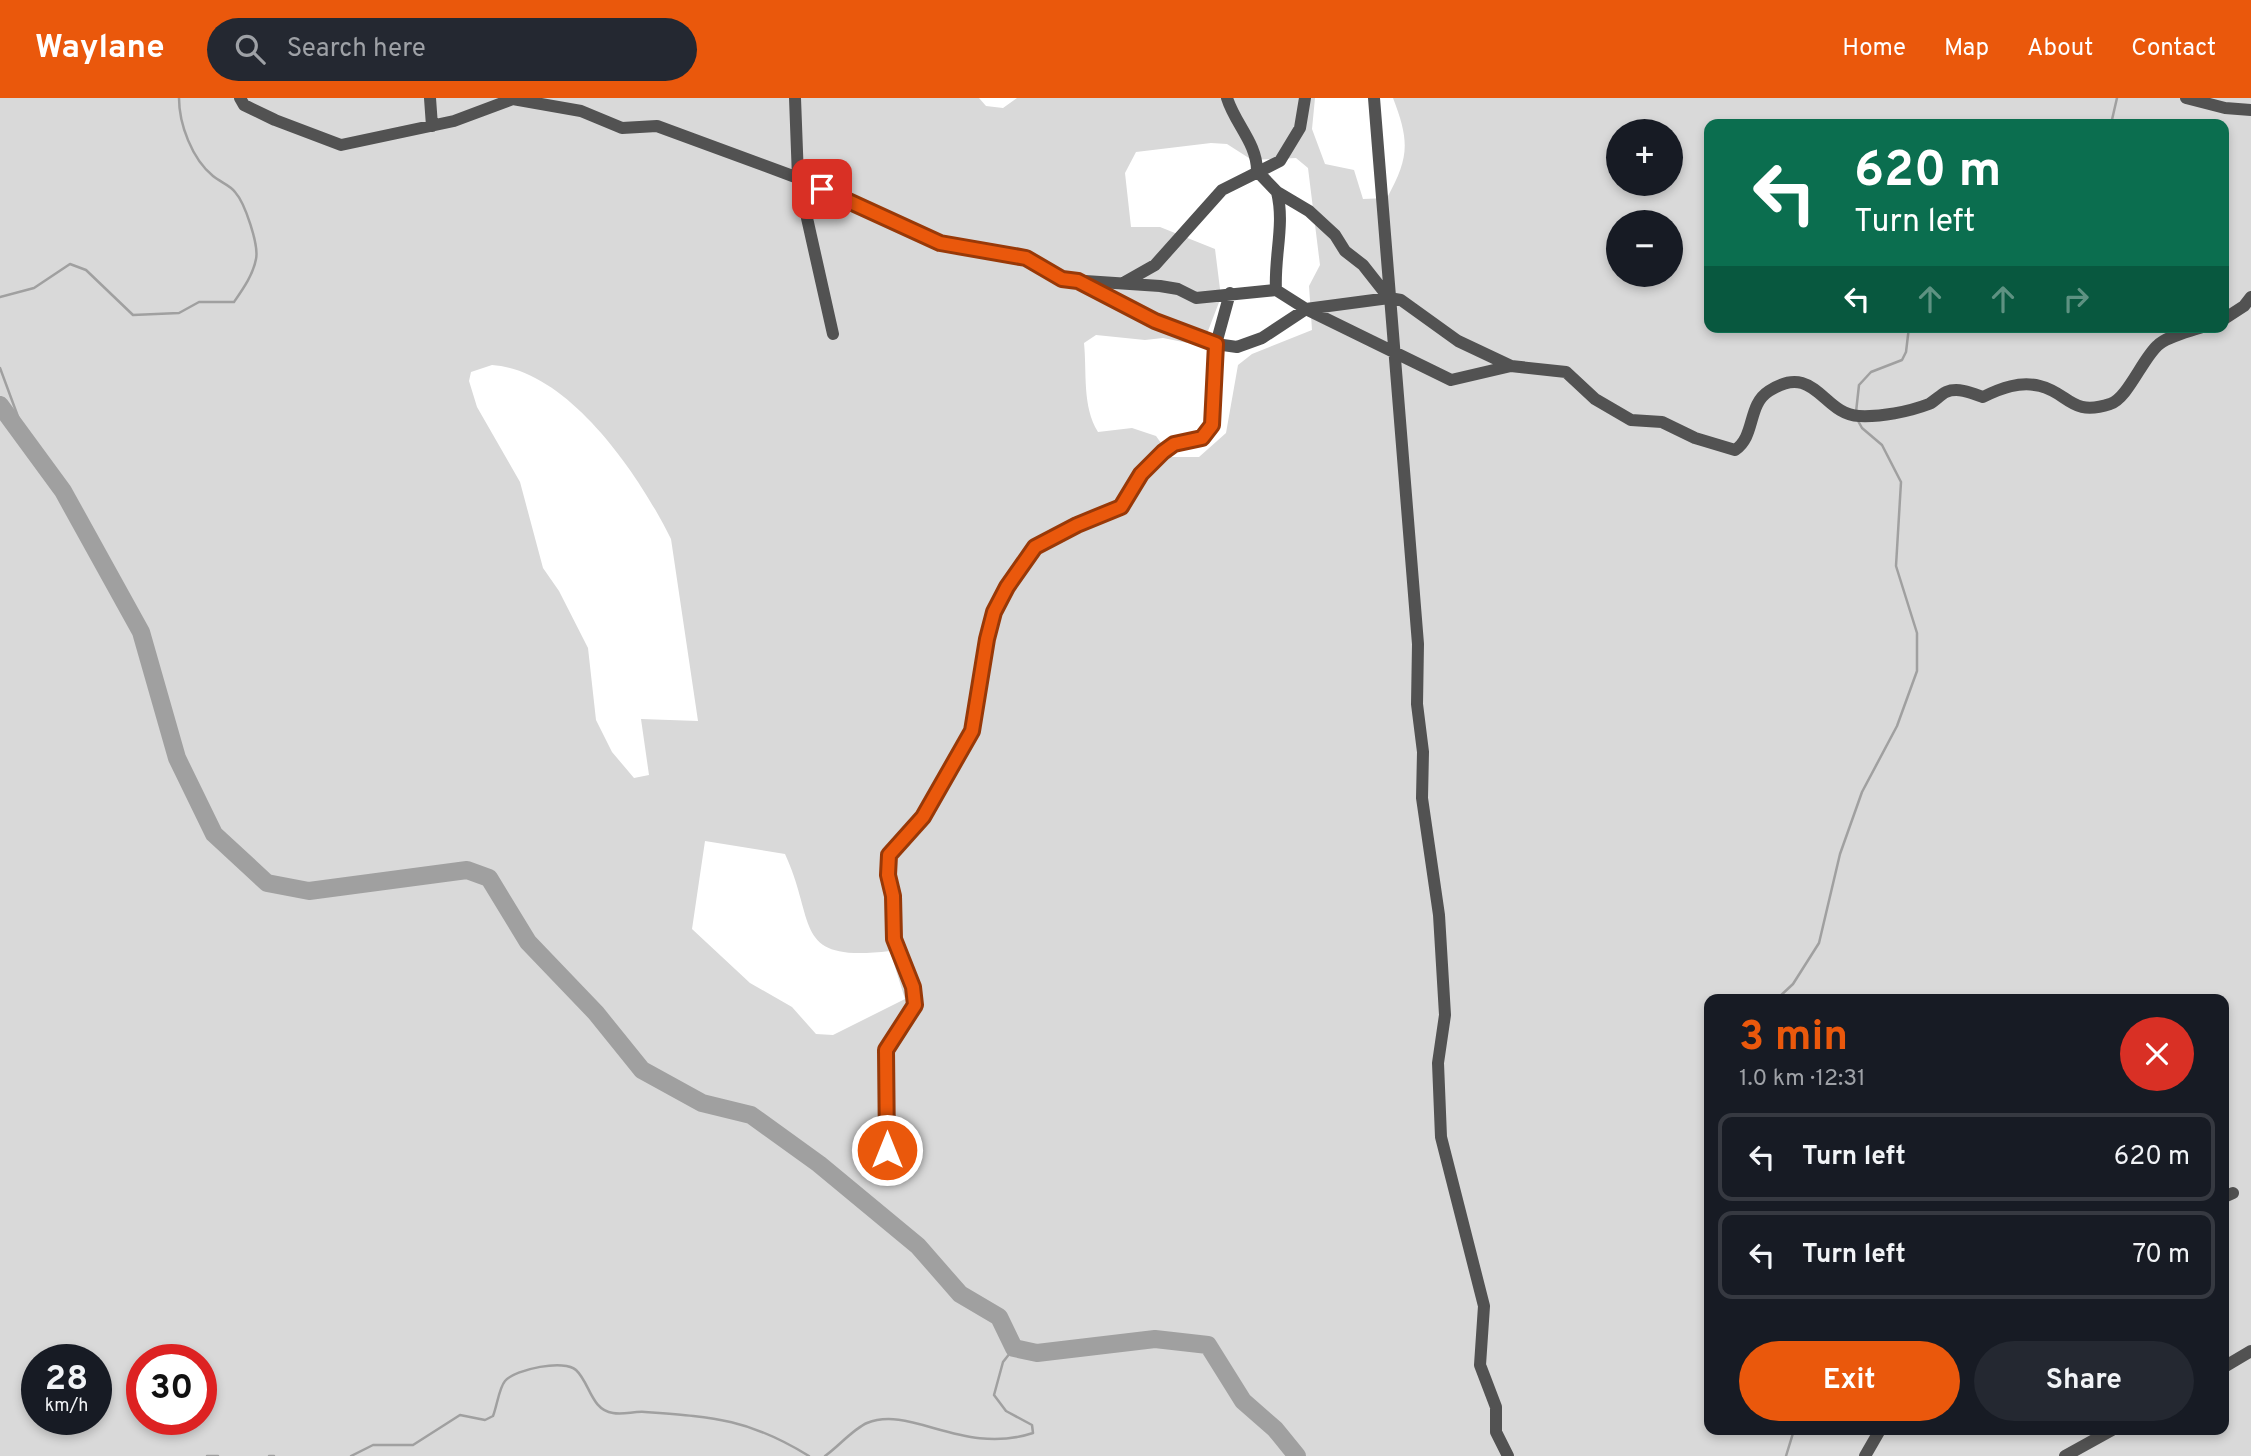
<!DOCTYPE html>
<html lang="en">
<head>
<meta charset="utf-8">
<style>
  body { margin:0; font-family:Overpass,sans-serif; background:#242831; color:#f1f3f6; height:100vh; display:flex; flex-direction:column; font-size:26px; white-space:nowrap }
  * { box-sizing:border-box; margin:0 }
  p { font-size:23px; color:#9ea1a6 }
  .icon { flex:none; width:38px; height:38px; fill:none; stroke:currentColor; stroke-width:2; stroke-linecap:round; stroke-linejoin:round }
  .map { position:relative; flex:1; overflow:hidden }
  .sheet { position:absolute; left:1704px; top:896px; width:525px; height:441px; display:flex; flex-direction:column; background:#171b24; border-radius:14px; box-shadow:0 4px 10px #0003 }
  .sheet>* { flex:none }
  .hud { position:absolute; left:1704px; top:21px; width:525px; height:214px; border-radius:14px; box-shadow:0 4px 10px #0003; background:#0b6e4f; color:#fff; overflow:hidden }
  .controls { position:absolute; left:1606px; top:21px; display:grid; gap:14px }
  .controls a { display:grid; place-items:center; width:77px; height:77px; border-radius:50%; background:#171b24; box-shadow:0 4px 10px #0003; font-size:35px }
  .speed { position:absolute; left:21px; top:1246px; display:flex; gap:14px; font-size:35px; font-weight:700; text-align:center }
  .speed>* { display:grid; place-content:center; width:91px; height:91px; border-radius:50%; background:#171b24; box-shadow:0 4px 10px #0003; line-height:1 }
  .speed small { font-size:18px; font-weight:400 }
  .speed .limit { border:10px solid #d22; background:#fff; color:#111 }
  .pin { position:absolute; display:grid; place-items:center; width:60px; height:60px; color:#fff; margin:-30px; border-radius:14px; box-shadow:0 4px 10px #0006 }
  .me { position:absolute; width:77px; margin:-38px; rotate:0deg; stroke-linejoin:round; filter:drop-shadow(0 0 5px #0008) }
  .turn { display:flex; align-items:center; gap:24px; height:147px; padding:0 35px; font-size:32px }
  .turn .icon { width:91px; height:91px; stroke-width:2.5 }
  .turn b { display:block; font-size:49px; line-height:60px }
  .lanes { display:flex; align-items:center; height:66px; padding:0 35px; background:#0003; justify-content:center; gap:35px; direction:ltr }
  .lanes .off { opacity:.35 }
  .round { display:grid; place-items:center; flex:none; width:74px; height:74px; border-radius:37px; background:#242831 }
  .headline { display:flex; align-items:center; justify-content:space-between; height:119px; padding:0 35px }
  h1 { font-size:42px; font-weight:700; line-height:52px; color:#ea580c }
  .primary-button { display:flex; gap:14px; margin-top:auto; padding:14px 35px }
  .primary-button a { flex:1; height:80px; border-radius:42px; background:#ea580c; color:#fff; font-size:28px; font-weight:700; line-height:80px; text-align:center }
  .primary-button a+a { background:#242831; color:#f1f3f6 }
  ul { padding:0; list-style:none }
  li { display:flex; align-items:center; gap:21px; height:88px; margin:0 14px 10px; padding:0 21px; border:4px solid #363941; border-radius:14px }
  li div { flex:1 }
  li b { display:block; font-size:26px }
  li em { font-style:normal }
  header { display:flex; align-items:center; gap:42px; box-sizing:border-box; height:98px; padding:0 35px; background:#ea580c; color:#fff }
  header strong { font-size:33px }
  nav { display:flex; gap:38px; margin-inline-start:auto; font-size:24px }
  .search { width:490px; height:63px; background:#242831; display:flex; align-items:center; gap:18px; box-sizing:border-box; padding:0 24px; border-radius:38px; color:#9ea1a6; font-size:26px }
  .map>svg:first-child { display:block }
</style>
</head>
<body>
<header>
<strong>Waylane</strong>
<div class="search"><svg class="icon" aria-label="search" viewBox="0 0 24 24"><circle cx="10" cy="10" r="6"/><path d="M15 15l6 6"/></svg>Search here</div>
<nav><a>Home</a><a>Map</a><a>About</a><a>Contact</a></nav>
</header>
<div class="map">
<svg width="2251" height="1358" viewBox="0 0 2251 1358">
  <rect width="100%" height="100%" fill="#fff"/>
  <!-- green -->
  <path fill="#d9d9d9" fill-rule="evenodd" d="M 0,0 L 979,0 L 986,8 L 1003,10 L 1017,0 L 1315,0 L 1312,31 L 1325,66 L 1354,72 L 1363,101 L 1387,100 C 1409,60 1410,44 1393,0 L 2251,0 L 2251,1358 L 0,1358 ZM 1710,26 L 2224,26 L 2224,229 L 1710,229 ZM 1619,33 L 1671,33 L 1671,86 L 1619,86 ZM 1211,45 L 1227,46 L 1252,62 L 1296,60 L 1308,70 L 1320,167 L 1309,188 L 1312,232 L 1252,256 L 1238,267 L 1226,335 L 1199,359 L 1171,359 L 1156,338 L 1132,330 L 1098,334 C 1082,308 1087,275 1084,245 L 1096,237 L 1145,242 L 1163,240 L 1188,245 L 1208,233 L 1221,199 L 1215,151 L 1160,129 L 1131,129 L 1125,75 L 1136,54 ZM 1619,124 L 1671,124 L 1671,177 L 1619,177 ZM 492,267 C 569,272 640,378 671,441 L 698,623 L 641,621 L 649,677 L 634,680 L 612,654 L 596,622 L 588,550 L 559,493 L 543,470 L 520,384 L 477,309 L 469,283 L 471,274 ZM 705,743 L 785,756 C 817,825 791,865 890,853 L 905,901 L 833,937 L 816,936 L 792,909 L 750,885 L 692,831 ZM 1710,901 L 2224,901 L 2224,1332 L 1710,1332 ZM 37,1262 L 96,1262 L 96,1321 L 37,1321 ZM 142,1262 L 201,1262 L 201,1321 L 142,1321 Z"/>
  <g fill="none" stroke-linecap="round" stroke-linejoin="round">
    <!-- stream -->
    <path stroke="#a0a0a0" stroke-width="2.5" d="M 2111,26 L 2117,0
      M 0,199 L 34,190 L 70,166 L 86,172 L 133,217 L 179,215 L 199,204 L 234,204 C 243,191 253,177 256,161 C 259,147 245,105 235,94 C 230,87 220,84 213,78 C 192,61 179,26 179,0
      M 0,270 L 27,343
      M 1856,314 L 1859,287 L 1871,274 L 1902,262 L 1906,254 L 1909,229
      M 1777,901 L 1793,886 L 1819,845 L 1840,756 L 1862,694 L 1897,628 L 1917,573 L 1917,535 L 1896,468 L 1901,384 L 1882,347 L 1862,330 L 1857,321
      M 207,1358 L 218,1358
      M 269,1358 L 274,1358
      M 351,1358 L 373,1347 L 413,1347 L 460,1317 L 485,1322 L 493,1318 C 497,1308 499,1290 505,1283 C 515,1271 565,1261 576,1272 C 590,1285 591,1312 613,1315 C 624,1317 634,1313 645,1314 C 714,1319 749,1321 809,1358
      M 825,1358 C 838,1349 853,1331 867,1325 C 911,1307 963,1358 1033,1335 L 1032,1327 L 1006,1313 L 994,1297 L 1003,1264 L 1014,1250
      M 1786,1358 L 1794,1332"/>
    <!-- river -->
    <path stroke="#a0a0a0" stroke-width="18" d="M 0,307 L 63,393 L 141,534 L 177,660 L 214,736 L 267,785 L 309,793 L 467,772 L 489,780 L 528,844 L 596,915 L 642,972 L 702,1005 L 751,1017 L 819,1066 L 918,1148 L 960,1196 L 999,1219 L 1014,1250 L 1037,1255 L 1155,1241 L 1208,1247 L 1243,1303 L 1275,1331 L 1297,1358"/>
    <!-- minor -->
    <path stroke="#525252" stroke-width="12" d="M 240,0 L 244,7 L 275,22 L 341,47 L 454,23 L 513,1 L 581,13 L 622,30 L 657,28 L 798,80 L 941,145 L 1026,160 L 1063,181 L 1078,183 L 1155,223 L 1216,246 L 1237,249 L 1262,240 L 1306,211 L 1451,282 L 1511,268
      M 430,0 L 432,28
      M 795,0 L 798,80 L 833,236
      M 1227,0 C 1235,26 1257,45 1257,73 L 1277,94 L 1309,113 L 1335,137 L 1345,153 L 1363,167 L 1389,200
      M 1374,0 L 1418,546 L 1417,606 L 1423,654 L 1422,700 L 1439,817 L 1445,917 L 1438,965 L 1441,1039 L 1484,1208 L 1480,1267 L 1496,1309 L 1496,1334 L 1508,1358
      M 2186,0 L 2225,10 L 2251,12
      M 1085,183 L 1160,188 L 1178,191 L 1196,200 L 1276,192 L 1306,211 L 1389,200 L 1401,202 L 1458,243 L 1511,268 L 1566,274 L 1595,301 L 1631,322 L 1662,324 L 1695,340 L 1735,352 C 1756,338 1747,307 1769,293 C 1815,263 1823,317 1859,318 C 1881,319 1908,314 1929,306 C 1935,303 1940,297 1946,294 C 1958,289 1972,295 1983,299 C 2001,290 2020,283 2040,288 C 2069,295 2071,319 2110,306 C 2127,301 2142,262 2157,248 C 2167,238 2188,234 2202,229
      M 1125,184 L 1155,167 L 1222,92 L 1280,63 L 1300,30 L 1305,0
      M 1276,192 C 1274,158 1285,127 1277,94
      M 2224,221 L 2244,208 L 2251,199
      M 887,1052 L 886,952 L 915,907 L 913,889 L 894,841 L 889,757 L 923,719 L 972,633 L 980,577 L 994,514 L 1035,449 L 1077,427 L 1121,409 L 1141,376 L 1163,354 L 1174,346 L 1202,340 L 1212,327 L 1216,246 L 1230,195
      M 2224,1099 L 2233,1095
      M 2224,1269 L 2251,1253
      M 1865,1358 L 1880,1332
      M 2065,1358 L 2112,1332"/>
  </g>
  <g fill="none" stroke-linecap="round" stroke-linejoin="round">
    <!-- route casing -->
    <g stroke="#983908" stroke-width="18">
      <path id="route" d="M 822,91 L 940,145 L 1026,160 L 1062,181 L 1078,183 L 1155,223 L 1216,246 L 1212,327 L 1202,340 L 1174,346 L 1163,354 L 1141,376 L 1121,409 L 1077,427 L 1035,449 L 1007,489 L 994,514 L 987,541 L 972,633 L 923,719 L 889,757 L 888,777 L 893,798 L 894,841 L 913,889 L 915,907 L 886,952 L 887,1052"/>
    </g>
    <!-- route -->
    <use href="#route" stroke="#ea580c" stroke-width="12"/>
  </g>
</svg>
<div class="controls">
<a>+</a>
<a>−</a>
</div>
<div class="speed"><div>28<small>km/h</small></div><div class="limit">30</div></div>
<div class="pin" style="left:822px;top:91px;background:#d93025"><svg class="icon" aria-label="arrive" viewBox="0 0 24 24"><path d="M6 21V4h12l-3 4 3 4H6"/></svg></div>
<svg class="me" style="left:887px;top:1052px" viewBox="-20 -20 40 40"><circle r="17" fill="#ea580c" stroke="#fff" stroke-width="3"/><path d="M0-11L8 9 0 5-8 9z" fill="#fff"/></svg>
<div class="hud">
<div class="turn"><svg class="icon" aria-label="left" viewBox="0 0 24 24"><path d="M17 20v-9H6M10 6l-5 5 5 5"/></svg><div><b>620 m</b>Turn left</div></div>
<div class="lanes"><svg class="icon" aria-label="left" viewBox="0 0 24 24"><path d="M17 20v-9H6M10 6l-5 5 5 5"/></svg><svg class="icon off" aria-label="ahead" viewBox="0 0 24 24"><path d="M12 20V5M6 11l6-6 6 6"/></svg><svg class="icon off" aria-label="ahead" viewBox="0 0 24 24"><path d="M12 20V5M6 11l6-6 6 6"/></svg><svg class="icon off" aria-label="right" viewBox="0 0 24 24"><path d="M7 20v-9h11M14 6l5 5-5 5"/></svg></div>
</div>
<section class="sheet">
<div class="headline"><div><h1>3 min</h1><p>1.0 km · 12:31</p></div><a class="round" style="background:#d93025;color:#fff"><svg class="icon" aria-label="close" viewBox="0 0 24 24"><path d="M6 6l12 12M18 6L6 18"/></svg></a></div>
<ul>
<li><svg class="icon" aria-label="left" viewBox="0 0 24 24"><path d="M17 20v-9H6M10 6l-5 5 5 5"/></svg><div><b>Turn left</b></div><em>620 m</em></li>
<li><svg class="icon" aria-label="left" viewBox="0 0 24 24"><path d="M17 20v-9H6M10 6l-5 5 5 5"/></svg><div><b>Turn left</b></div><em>70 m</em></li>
</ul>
<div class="primary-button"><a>Exit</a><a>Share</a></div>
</section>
</div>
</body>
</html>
